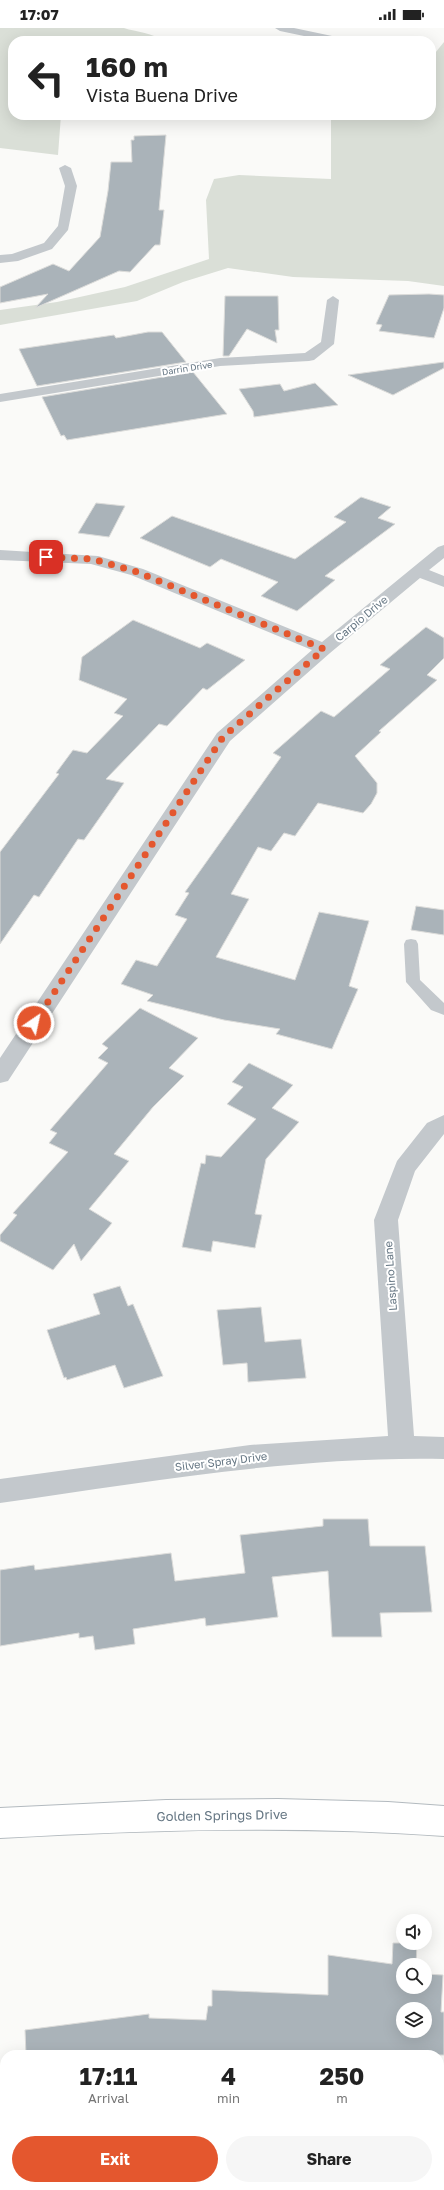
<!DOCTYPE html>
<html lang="en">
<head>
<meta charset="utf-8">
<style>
  body { margin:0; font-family:"Golos Text",sans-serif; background:#f6f6f6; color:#222; height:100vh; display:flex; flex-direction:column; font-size:15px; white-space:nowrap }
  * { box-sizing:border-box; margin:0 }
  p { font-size:13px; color:#767676 }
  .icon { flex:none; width:22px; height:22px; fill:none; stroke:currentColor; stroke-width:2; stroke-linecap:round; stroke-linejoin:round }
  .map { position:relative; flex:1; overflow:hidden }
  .sheet { position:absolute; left:0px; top:2022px; width:444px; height:140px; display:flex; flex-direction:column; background:#fff; border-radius:16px 16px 0 0; box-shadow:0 4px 16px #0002 }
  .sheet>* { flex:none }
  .top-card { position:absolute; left:8px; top:8px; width:428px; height:84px; border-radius:16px; box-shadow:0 4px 16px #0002; background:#fff; color:#222; overflow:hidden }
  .tools { position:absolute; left:396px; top:1886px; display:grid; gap:8px }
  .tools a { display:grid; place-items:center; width:36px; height:36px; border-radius:50%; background:#fff; box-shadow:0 4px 16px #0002; font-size:20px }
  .pin { position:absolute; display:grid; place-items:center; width:34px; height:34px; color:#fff; margin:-17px; border-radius:8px; box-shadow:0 2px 6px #0006 }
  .me { position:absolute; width:44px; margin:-22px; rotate:34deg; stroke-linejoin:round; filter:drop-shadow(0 0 3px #0008) }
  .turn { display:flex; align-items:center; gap:14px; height:84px; padding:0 12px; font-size:18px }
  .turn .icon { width:52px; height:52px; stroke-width:2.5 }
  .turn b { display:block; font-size:28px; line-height:34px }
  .eta { display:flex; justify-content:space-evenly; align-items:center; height:68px; text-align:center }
  .eta b { font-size:24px; font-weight:700; line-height:28px }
  .action { display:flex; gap:8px; margin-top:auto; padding:8px 12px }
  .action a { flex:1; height:46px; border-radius:24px; background:#e4572e; color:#fff; font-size:16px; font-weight:700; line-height:46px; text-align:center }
  .action a+a { background:#f6f6f6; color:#222 }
  .status { display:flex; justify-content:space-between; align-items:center; height:28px; padding:0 20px; background:#fff; direction:ltr }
  .status svg { height:11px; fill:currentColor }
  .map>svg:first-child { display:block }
</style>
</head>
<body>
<div class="status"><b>17:07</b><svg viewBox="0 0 49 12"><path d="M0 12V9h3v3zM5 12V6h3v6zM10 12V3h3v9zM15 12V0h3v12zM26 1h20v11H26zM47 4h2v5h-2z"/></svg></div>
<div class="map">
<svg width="444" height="2162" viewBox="0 0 444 2162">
  <rect width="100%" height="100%" fill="#fafaf8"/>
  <!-- green -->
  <path fill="#dadfd7" d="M 0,0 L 124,0 C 136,4 154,5 163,13 L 13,13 L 13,87 L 61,87 L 58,127 L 0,120 Z
    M 444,14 L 444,258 L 408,253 L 293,249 L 228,240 L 183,254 L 137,273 L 0,297 L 0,282 L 57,274 L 125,259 L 209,231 L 206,172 L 214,151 L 239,147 L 331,151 L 331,87 L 431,87 L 431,30 Z"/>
  <!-- building -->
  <path fill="#aab3b9" stroke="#dcdcda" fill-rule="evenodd" d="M 166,107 L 159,182 L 164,182 L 160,217 L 155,217 L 130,244 L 119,243 L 35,280 L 48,266 L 0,275 L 0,259 L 53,236 L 69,243 L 100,209 L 108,163 L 111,134 L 132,134 L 131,112 L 134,112 L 134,108 Z
    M 429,266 L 444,267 L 444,280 L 434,310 L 379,303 L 382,297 L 376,296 L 389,267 Z
    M 225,268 L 278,268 L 279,302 L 275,302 L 277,315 L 247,301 L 229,328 L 223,328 Z
    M 148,304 L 162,304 L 186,334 L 37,358 L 19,321 L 114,307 L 116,310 Z
    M 444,334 L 444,340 L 393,367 L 348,347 Z
    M 193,344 L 227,386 L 67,412 L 64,407 L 61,408 L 42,369 Z
    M 315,355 L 338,377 L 254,389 L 253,383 L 239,361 L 280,356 L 284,363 Z
    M 361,469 L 391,479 L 378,490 L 395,496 L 325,548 L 335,552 L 297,583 L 261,568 L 278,554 L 221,531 L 210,539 L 140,510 L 172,488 L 295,531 L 346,494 L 334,489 Z
    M 96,475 L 125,478 L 109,509 L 78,505 Z
    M 133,592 L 200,620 L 207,615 L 245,632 L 207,662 L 203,660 L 167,698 L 159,696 L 106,751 L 124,755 L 84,812 L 78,811 L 39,869 L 34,867 L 0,916 L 0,824 L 59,746 L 56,745 L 73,722 L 87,725 L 123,688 L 114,685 L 127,671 L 79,652 L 82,629 Z
    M 426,599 L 444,610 L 444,630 L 427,647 L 437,652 L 379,703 L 381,704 L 355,728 L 377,755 L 377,765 L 371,776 L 363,785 L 318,775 L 295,808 L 284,805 L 271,823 L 258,819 L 231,866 L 249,871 L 216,929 L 295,952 L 319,884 L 369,893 L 349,958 L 358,961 L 332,1021 L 276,1006 L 280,1001 L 224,992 L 147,973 L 153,967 L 121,956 L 136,932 L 157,938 L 187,891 L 175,887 L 189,865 L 185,864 L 281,729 L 273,725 L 321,683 L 334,689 L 390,641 L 380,637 Z
    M 416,878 L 444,882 L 444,907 L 411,902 Z
    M 140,980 L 198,1010 L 169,1040 L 184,1048 L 153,1079 L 114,1126 L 129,1133 L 89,1181 L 112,1195 L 81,1233 L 74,1216 L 53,1242 L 0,1213 L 0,1207 L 17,1187 L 13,1185 L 68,1124 L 49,1115 L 57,1105 L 50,1102 L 108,1035 L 98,1030 L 108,1020 L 102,1016 Z
    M 249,1035 L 293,1057 L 272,1080 L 299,1094 L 266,1131 L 255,1186 L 262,1187 L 255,1220 L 213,1213 L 211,1224 L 182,1219 L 201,1135 L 205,1136 L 206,1127 L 221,1129 L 256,1091 L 227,1076 L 243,1059 L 232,1054 Z
    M 120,1258 L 128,1278 L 133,1276 L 163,1348 L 124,1360 L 115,1337 L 67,1352 L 66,1349 L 64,1350 L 47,1302 L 100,1286 L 93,1266 Z
    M 261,1279 L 265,1314 L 301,1311 L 306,1350 L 248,1354 L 247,1335 L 223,1337 L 217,1282 Z
    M 323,1491 L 368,1491 L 370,1518 L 425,1518 L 432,1584 L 380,1585 L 382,1609 L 332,1609 L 328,1543 L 272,1549 L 278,1589 L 206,1598 L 205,1590 L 133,1601 L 135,1616 L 95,1622 L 93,1608 L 79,1610 L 79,1605 L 0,1618 L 0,1542 L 34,1537 L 35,1542 L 171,1525 L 175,1553 L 245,1545 L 240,1507 L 323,1498 Z
    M 393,1915 L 417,1915 L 416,1937 L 403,1937 L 403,1959 L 425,1959 L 425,1946 L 443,1947 L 441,1984 L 444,1984 L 444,2027 L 26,2027 L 25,2002 L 149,1986 L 149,1990 L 206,1992 L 208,1978 L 212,1978 L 212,1962 L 328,1967 L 328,1927 L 392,1936 ZM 403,1981 L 425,1981 L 425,2003 L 403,2003 Z"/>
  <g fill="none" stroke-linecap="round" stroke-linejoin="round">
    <!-- secondary casing -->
    <g stroke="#b3babf" stroke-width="2">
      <path id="secondary" d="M 278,1771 L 388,1774 L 444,1778 L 444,1808 C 296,1797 148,1802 0,1810 L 0,1780 L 166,1772 Z"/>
    </g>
    <!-- service -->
    <path fill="#c3c8cc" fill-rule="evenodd" d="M 411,911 L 416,912 L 418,916 L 420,952 L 444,975 L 444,987 L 431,982 L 406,954 L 404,916 L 406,912 Z"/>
    <!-- minor -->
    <path fill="#c3c8cc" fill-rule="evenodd" d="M 275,0 L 294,0 L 332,8 L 333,10 L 328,13 L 280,3 Z
      M 65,137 L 71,140 L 77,158 L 68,202 L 52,221 L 18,233 L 0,235 L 0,227 L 12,226 L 44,215 L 58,198 L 65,158 L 59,140 Z
      M 333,268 L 339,272 L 334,316 L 314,332 L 309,333 L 220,338 L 0,374 L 0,366 L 220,330 L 305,325 L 321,314 L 327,272 Z
      M 444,517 L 444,530 L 429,542 L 444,548 L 444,559 L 420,550 L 330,625 L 230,713 L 8,1053 L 0,1055 L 0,1030 L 217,705 L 312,622 L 131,547 L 91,536 L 0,532 L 0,522 L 98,528 L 143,541 L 322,614 L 438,519 Z
      M 444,1087 L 444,1106 L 415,1143 L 398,1192 L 414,1408 L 444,1409 L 444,1431 C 295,1428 147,1454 0,1475 L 0,1451 L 250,1417 L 388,1408 L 374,1192 L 397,1133 L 427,1095 Z"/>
    <!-- secondary -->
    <use href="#secondary" fill="#fff" fill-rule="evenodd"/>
  </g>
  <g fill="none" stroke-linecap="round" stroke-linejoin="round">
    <!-- route -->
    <path stroke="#e4572e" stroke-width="7" stroke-dasharray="0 12.6" d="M 34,995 L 223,709 L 324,621 L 137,544 L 92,531 L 46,529"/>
  </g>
  <g text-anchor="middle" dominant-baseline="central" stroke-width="4" stroke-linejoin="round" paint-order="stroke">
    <!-- far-street labels -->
    <g font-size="9" fill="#657683" stroke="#fff">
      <text transform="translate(187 340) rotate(-9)">Darrin Drive</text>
    </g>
    <!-- street labels -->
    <g font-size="11" fill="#657683" stroke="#fff">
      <text transform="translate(361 590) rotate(-40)">Carpio Drive</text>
      <text transform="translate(390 1248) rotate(-94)">Laspino Lane</text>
      <text transform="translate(221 1433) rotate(-7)">Silver Spray Drive</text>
    </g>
    <!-- near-street labels -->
    <g font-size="13" fill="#657683" stroke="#fff">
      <text transform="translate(222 1787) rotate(-1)">Golden Springs Drive</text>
    </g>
  </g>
</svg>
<div class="tools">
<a><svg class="icon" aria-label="sound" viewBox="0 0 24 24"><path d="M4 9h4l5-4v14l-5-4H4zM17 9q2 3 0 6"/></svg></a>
<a><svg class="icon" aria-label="search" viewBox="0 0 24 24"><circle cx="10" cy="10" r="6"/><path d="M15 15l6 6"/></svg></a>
<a><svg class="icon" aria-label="layers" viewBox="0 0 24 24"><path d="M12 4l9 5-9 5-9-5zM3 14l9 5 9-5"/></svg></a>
</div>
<div class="pin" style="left:46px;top:529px;background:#d93025"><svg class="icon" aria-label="arrive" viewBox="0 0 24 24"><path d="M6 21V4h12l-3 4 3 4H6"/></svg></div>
<svg class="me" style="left:34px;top:995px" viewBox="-20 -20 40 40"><circle r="17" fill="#e4572e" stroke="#fff" stroke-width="3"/><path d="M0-11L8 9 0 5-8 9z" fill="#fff"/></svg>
<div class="top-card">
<div class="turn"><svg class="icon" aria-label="left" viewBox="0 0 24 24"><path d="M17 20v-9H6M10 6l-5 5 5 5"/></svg><div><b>160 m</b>Vista Buena Drive</div></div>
</div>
<section class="sheet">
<div class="eta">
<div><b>17:11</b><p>Arrival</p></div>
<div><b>4</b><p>min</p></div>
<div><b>250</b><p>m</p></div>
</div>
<div class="action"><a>Exit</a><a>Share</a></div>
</section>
</div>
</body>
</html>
